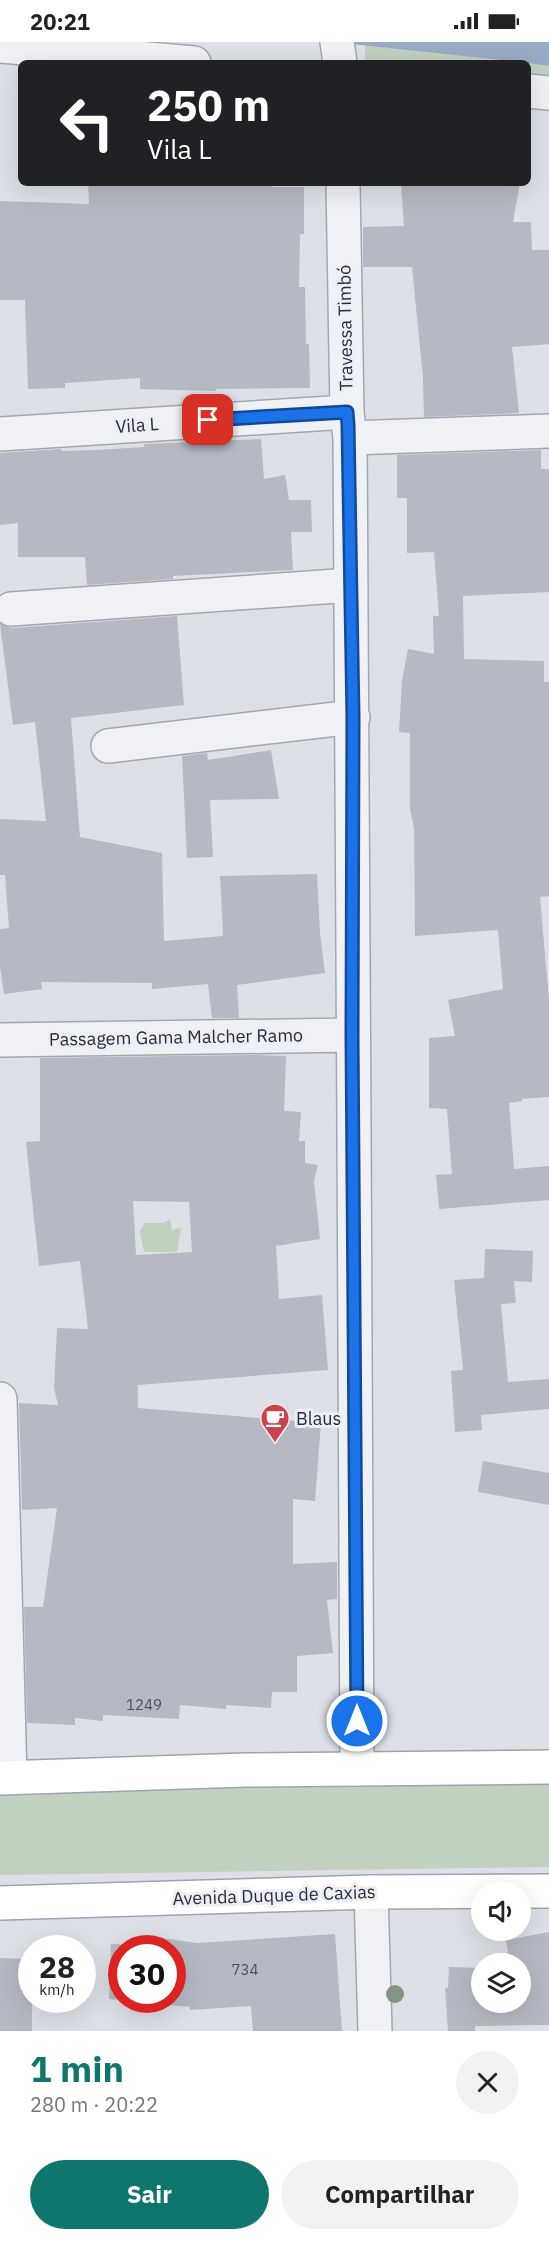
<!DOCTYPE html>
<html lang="pt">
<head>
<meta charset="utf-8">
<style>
  body { margin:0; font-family:"IBM Plex Sans",sans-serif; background:#f2f2f2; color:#222; height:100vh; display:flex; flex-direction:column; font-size:22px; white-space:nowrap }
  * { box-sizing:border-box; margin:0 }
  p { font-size:20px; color:#767676 }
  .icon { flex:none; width:33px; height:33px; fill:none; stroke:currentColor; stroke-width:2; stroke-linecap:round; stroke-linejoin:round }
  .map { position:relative; height:1989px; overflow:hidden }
  .drawer { display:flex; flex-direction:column; background:#fff; flex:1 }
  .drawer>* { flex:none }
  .hud { position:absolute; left:18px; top:18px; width:513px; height:126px; border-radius:9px; box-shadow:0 6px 24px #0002; background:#202124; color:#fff; overflow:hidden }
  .controls { position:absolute; left:471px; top:1839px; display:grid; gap:12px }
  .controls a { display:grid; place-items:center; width:60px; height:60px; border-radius:50%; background:#fff; box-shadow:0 6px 24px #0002; font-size:30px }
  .speed { position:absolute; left:18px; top:1893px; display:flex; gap:12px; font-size:30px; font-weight:700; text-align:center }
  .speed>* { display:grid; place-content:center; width:78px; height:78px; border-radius:50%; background:#fff; box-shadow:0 6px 24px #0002; line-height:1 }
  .speed small { font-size:15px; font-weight:400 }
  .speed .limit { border:9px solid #d22; background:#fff; color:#111 }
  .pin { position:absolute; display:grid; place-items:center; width:51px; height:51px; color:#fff; margin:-26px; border-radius:12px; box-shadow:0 3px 9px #0006 }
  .me { position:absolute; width:66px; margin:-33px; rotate:0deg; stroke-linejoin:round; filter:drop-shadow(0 0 4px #0008) }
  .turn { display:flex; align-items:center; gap:21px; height:126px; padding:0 30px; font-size:27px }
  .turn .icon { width:78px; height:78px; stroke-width:2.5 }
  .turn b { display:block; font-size:42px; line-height:51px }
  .round { display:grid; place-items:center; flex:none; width:63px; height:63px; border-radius:32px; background:#f2f2f2 }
  .summary { display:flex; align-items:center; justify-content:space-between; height:102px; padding:0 30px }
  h1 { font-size:36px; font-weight:700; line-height:45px; color:#0f766e }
  .primary-button { display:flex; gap:12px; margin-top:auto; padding:12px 30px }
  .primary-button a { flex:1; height:69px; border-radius:36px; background:#0f766e; color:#fff; font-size:24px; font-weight:700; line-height:69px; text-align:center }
  .primary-button a+a { background:#f2f2f2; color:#222 }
  .status { display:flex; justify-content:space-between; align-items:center; height:42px; padding:0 30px; background:#fff; direction:ltr }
  .status svg { height:16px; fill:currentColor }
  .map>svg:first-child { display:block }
</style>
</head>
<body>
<div class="status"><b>20:21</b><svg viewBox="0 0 49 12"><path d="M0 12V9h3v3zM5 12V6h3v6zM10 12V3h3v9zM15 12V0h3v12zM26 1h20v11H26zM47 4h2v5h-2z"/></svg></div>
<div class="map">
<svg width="549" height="1989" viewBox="0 0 549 1989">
  <rect width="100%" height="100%" fill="#dde0e7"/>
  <!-- green -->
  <path fill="#c1d1bf" d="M 365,3 L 549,23 L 549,46 L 528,44 L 528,21 L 365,21 Z
    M 170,1177 L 172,1188 L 181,1186 L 177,1210 L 144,1210 L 140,1189 L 145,1181 L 164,1181 Z
    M 549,1738 L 549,1825 L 0,1833 L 0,1752 Z"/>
  <!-- water -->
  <path fill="#99aac6" d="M 333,0 L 549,0 L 549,24 L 528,21 Z"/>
  <!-- building -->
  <path fill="#b5b9c3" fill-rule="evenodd" d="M 88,141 L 272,141 L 272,145 L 304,145 L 304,192 L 300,192 L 299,245 L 305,245 L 306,302 L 309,302 L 310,346 L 216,347 L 216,349 L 140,347 L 140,336 L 65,341 L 65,346 L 28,347 L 25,258 L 0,258 L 0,159 L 89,162 Z
    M 401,141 L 520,141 L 513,180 L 531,180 L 532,208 L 549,208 L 549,302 L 512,305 L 519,371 L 424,375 L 423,336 L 412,225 L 363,225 L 363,185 L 404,184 Z
    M 261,397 L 264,437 L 285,433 L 289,458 L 311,458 L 312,490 L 291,490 L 293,528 L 173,534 L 173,537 L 87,543 L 85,515 L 18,515 L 18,481 L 0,483 L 0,411 L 61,407 L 62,409 L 96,408 L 144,405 L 144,402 Z
    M 541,408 L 541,427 L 549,427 L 549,550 L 463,554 L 464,617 L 544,619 L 544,640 L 549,640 L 549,854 L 540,855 L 549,958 L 549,1055 L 522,1057 L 522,1059 L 509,1061 L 514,1127 L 549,1124 L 549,1158 L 439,1167 L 436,1133 L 452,1132 L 447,1067 L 429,1066 L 429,996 L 455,994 L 448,958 L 503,947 L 498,888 L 415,894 L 414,786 L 410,767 L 410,691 L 399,690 L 402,639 L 408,607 L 434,612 L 433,574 L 439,574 L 434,510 L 407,511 L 407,456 L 397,456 L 397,413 Z
    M 177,574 L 184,663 L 71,676 L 80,795 L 162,811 L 164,899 L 223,894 L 220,834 L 317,832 L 320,891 L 325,931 L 237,943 L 239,976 L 212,976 L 208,942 L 152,947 L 152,941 L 41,940 L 42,947 L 4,952 L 0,925 L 0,887 L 9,886 L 5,833 L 0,833 L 0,777 L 46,779 L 35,680 L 13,683 L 0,582 L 12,586 Z
    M 271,708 L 279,757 L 210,758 L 213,815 L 187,816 L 182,714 L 207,711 L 208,718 Z
    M 251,1013 L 286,1014 L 284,1069 L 301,1070 L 299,1099 L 305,1099 L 305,1121 L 318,1123 L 314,1139 L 320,1197 L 276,1204 L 279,1257 L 322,1253 L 328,1328 L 138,1343 L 138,1366 L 321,1381 L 315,1459 L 293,1457 L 293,1522 L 337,1520 L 337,1557 L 327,1558 L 333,1611 L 297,1614 L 297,1650 L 272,1650 L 271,1666 L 226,1663 L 226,1667 L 180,1663 L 179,1677 L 103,1673 L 103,1679 L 75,1676 L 75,1683 L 27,1681 L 24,1565 L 43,1565 L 57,1466 L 22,1468 L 19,1361 L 58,1363 L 54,1346 L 57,1286 L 88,1287 L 80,1219 L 39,1224 L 26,1100 L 40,1099 L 40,1016 ZM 133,1159 L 189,1160 L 192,1210 L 136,1213 Z
    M 485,1207 L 533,1209 L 532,1240 L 514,1239 L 516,1261 L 501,1262 L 508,1340 L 549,1337 L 549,1367 L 481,1373 L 482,1388 L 455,1390 L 451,1329 L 463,1328 L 454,1238 L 484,1236 Z
    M 483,1419 L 549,1431 L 549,1463 L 478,1450 Z
    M 549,1890 L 549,1983 L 475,1984 L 475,1989 L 448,1989 L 445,1946 L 448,1946 L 449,1925 L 482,1926 L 482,1960 L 520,1960 L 520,1922 L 510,1922 L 506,1898 Z
    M 335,1892 L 342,1989 L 253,1989 L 251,1964 L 190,1968 L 190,1965 L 109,1957 L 111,1902 L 147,1903 L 148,1894 L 197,1901 ZM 122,1906 L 172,1906 L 172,1958 L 122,1958 Z
    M 0,1916 L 32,1917 L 32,1989 L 0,1989 Z"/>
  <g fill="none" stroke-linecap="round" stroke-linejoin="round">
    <!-- minor casing -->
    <g stroke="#a3a7b1" stroke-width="36">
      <path id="minor" d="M 337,0 L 340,21
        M 0,4 L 194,21
        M 528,49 L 549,51
        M 343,141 L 347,370 L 350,396 C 354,840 354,1283 357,1727
        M 0,392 L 347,370
        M 350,396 L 549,389
        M 11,567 L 351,543
        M 108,704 L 353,675
        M 0,998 L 352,993
        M 0,1357 L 10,1735
        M 371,1850 L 375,1989"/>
    </g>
    <!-- major casing -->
    <g stroke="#9da3b2" stroke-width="36">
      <path id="major" d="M 0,1736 L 246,1728 L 549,1725
        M 0,1861 L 371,1850 L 549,1849"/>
    </g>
    <!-- minor -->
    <use href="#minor" stroke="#f0f1f5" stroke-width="33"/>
    <!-- major -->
    <use href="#major" stroke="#fff" stroke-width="33"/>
  </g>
  <!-- trees -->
  <circle fill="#829585" cx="395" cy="1952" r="9"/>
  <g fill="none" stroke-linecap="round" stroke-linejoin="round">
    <!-- route casing -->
    <g stroke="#114b97" stroke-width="15">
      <path id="route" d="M 208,378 L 347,370 L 348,383 L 353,675 L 352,993 L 357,1679"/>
    </g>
    <!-- route -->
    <use href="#route" stroke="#1a73e8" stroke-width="10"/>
  </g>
  <!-- icons -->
  <defs>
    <g id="cafe-pin" transform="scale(1.5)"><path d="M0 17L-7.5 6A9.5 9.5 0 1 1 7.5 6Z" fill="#cb4449" stroke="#edeff5"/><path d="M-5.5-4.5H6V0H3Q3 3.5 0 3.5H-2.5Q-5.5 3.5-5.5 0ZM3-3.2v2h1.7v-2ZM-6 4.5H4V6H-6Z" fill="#fff"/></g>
  </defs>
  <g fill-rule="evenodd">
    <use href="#cafe-pin" x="275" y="1376"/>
  </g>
  <g text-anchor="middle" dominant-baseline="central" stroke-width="6" stroke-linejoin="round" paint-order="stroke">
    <!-- number labels -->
    <g font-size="15" fill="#4a505e">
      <text x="144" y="1662">1249</text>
      <text x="245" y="1927">734</text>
    </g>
    <!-- street labels -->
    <g font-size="18" fill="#272d3d" stroke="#edeff5">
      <text transform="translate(345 286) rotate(-91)">Travessa Timbó</text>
      <text transform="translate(137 383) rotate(-4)">Vila L</text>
      <text transform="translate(176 995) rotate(-1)">Passagem Gama Malcher Ramo</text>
      <text transform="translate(274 1853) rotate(-2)">Avenida Duque de Caxias</text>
    </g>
    <!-- poi labels -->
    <g font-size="18" fill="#272d3d" stroke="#edeff5" text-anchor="start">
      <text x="296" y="1376">Blaus</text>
    </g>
  </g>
</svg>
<div class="controls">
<a><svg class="icon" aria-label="sound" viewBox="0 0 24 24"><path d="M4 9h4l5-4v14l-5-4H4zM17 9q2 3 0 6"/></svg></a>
<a><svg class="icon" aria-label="layers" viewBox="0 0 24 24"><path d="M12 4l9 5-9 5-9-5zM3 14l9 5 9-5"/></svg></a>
</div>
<div class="speed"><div>28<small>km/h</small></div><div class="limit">30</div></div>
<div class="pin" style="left:208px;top:378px;background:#d93025"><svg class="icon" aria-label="arrive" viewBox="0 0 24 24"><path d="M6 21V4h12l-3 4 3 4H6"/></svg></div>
<svg class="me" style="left:357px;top:1679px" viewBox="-20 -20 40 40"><circle r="17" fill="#1a73e8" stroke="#fff" stroke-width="3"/><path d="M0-11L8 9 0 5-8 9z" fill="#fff"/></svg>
<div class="hud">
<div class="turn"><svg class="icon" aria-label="left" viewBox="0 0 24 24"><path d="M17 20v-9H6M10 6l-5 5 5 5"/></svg><div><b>250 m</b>Vila L</div></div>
</div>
</div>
<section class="drawer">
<div class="summary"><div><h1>1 min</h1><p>280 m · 20:22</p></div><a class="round"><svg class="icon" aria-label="close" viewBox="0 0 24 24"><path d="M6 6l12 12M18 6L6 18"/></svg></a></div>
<div class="primary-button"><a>Sair</a><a>Compartilhar</a></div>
</section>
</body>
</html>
